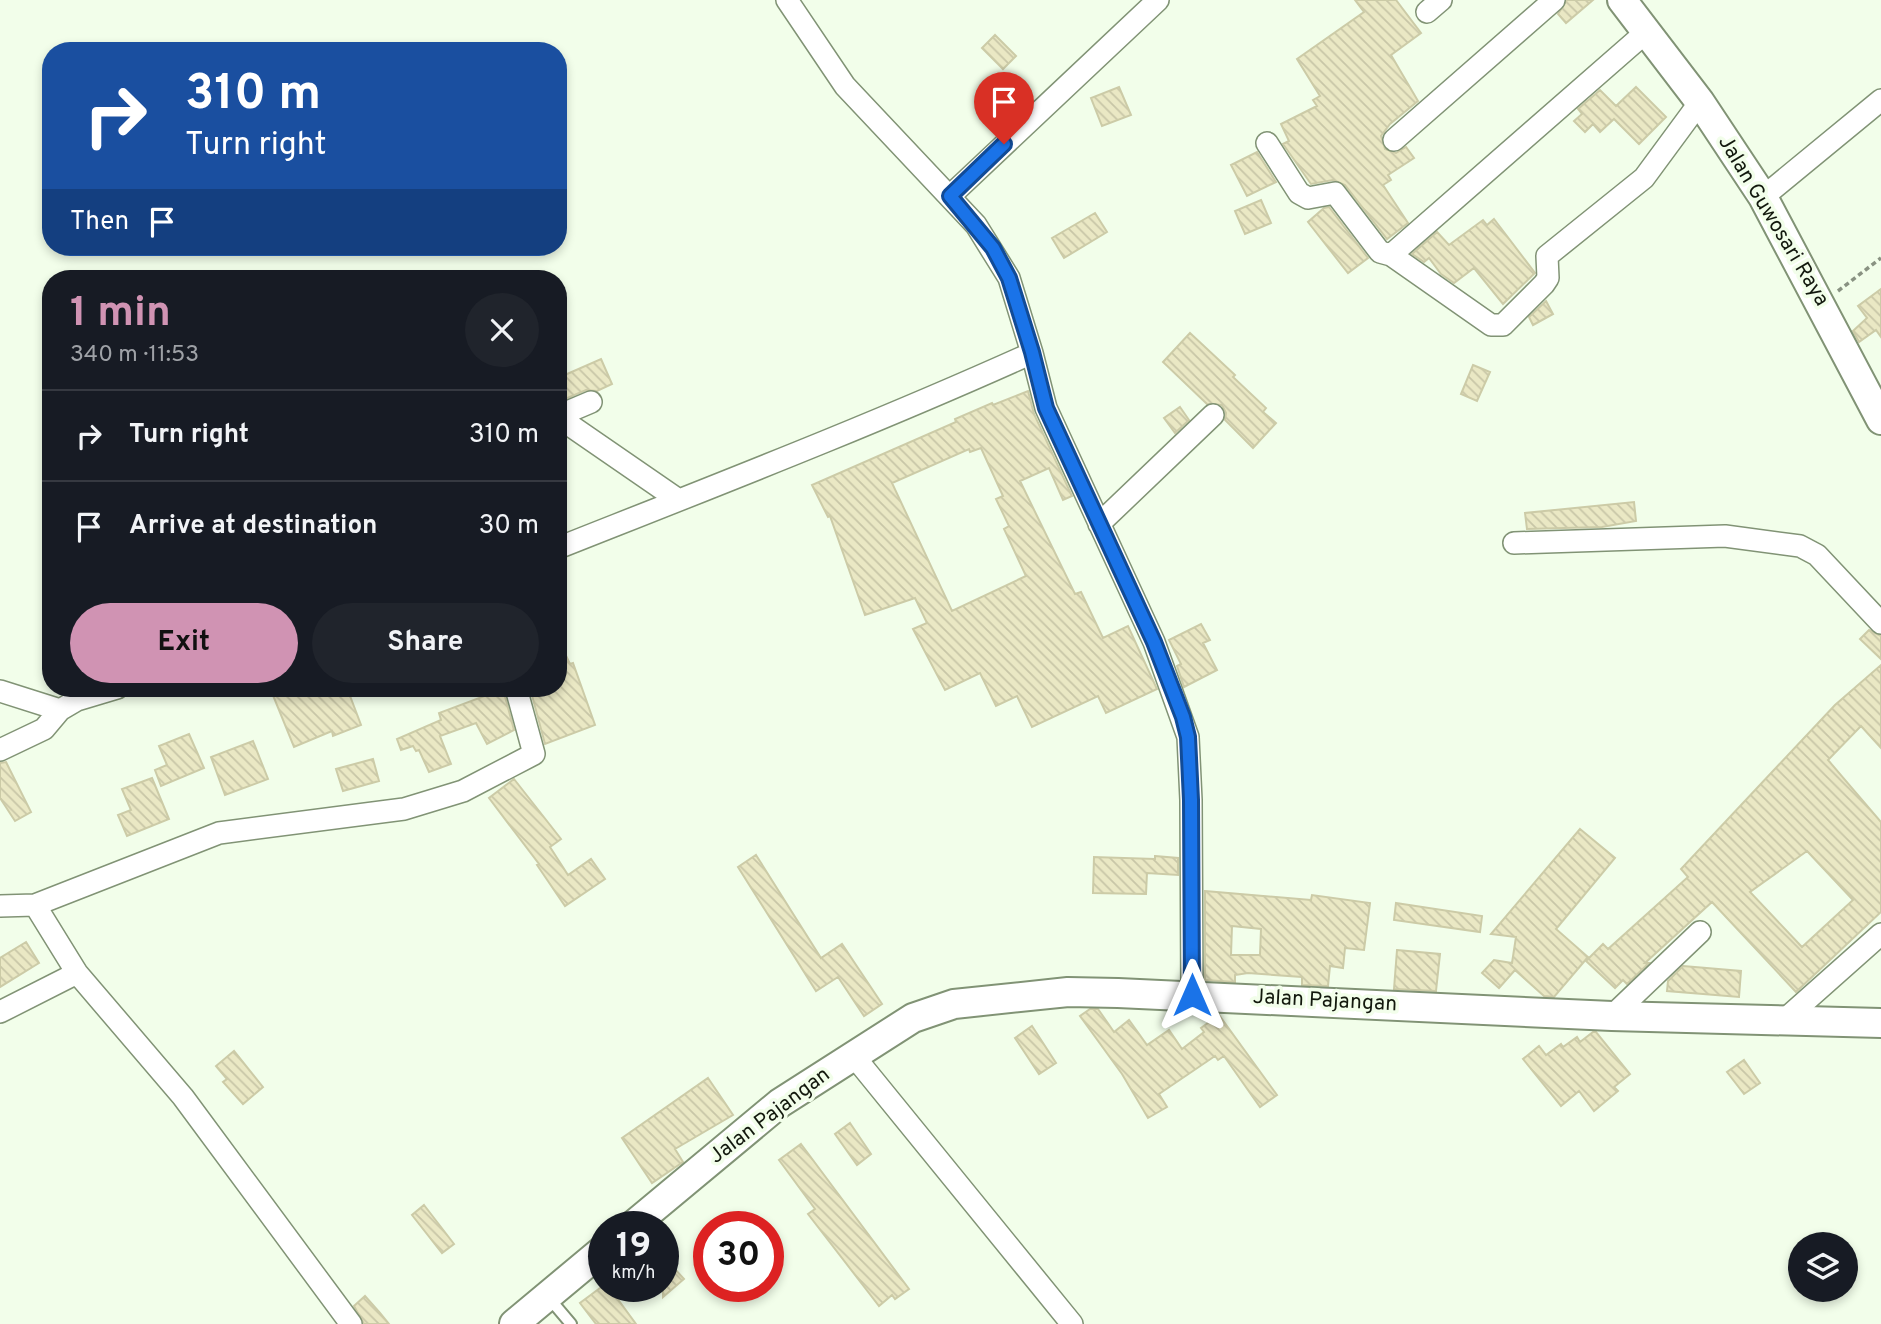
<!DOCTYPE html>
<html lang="en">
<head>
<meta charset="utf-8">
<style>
  body { margin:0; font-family:Overpass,sans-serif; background:#20242c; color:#f1f3f6; height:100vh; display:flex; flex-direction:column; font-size:26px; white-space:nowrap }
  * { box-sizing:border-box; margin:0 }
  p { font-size:23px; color:#9ea1a6 }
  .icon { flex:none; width:38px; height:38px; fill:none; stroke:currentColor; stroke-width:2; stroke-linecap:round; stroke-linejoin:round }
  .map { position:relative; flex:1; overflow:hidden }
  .sheet { position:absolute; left:42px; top:270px; width:525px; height:427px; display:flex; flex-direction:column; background:#171b24; border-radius:28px; box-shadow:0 4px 10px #0003 }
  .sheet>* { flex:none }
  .top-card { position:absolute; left:42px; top:42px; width:525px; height:214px; border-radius:28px; box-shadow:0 4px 10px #0003; background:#1a4fa0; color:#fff; overflow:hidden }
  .tools { position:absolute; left:1788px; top:1232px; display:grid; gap:14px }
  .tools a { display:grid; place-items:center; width:70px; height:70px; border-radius:50%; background:#171b24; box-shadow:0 4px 10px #0003; font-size:35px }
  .speed { position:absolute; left:588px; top:1211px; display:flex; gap:14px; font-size:35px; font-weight:700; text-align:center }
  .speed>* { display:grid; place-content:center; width:91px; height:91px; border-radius:50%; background:#171b24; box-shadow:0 4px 10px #0003; line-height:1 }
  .speed small { font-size:18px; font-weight:400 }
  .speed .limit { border:10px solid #d22; background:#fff; color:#111 }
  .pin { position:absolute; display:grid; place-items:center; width:60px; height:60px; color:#fff; margin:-72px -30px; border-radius:50% 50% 50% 0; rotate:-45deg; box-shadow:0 0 7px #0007 }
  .pin .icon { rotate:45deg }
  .me { position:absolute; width:77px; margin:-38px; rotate:0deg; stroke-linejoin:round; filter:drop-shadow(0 0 5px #0008) }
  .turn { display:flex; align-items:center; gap:24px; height:147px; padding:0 28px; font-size:32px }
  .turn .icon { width:91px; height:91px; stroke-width:2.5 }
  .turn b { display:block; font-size:49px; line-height:60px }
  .then { display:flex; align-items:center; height:66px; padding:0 28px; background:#0003; gap:14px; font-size:26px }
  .round { display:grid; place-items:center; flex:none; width:74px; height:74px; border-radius:37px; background:#20242c }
  .headline { display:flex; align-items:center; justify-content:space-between; height:119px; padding:0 28px }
  h1 { font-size:42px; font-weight:700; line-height:52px; color:#d093b3 }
  .button { display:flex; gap:14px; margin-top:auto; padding:14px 28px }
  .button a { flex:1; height:80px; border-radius:42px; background:#d093b3; color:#111; font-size:28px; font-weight:700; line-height:80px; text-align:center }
  .button a+a { background:#20242c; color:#f1f3f6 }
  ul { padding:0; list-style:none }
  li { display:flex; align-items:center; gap:21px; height:91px; padding:0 28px; border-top:2px solid #363941 }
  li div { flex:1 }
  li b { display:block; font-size:26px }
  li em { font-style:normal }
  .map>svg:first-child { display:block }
</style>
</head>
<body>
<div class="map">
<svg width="1881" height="1324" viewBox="0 0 1881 1324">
  <defs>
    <pattern id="building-back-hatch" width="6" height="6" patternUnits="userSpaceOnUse" patternTransform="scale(1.75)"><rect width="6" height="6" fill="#eae8c4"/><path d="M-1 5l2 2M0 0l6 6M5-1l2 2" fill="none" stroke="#c8c6a7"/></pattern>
  </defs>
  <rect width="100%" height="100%" fill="#f2feea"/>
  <!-- building -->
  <path fill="url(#building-back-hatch)" stroke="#cccba7" stroke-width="2" fill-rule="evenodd" d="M 1355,0 L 1396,0 L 1421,33 L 1391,55 L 1418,101 L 1390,124 L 1381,136 L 1385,149 L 1396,153 L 1406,147 L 1414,158 L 1388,175 L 1391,180 L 1383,185 L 1408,223 L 1387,239 L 1345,185 L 1333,180 L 1311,184 L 1283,144 L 1289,141 L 1281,124 L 1317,106 L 1313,100 L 1320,96 L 1297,59 L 1364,12 Z
    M 1567,0 L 1593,0 L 1566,23 L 1558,14 Z
    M 995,35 L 1016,56 L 1003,69 L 982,48 Z
    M 1119,87 L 1131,115 L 1102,126 L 1091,98 Z
    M 1636,87 L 1666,117 L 1639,144 L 1614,119 L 1600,132 L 1593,124 L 1585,132 L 1574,121 L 1582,114 L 1578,109 L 1600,90 L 1616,106 Z
    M 1257,152 L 1276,182 L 1247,196 L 1231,165 Z
    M 1261,200 L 1271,223 L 1245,234 L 1235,211 Z
    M 1329,207 L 1368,258 L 1348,273 L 1308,222 L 1324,208 Z
    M 1095,213 L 1107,232 L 1064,258 L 1052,238 Z
    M 1494,219 L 1535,273 L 1503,304 L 1474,268 L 1454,283 L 1441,274 L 1429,258 L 1424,262 L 1412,254 L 1437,232 L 1449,245 L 1483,220 L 1487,225 Z
    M 1881,289 L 1881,337 L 1876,330 L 1859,342 L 1853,331 L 1867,318 L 1858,306 Z
    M 1546,301 L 1553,314 L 1533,325 L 1529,317 Z
    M 1190,333 L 1235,375 L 1233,377 L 1266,408 L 1263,412 L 1276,423 L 1253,448 L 1225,420 L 1226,413 L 1222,405 L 1207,404 L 1163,362 Z
    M 601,359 L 612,384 L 597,391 L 586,390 L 558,402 L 558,378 Z
    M 1473,365 L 1490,372 L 1477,401 L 1461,394 Z
    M 1028,391 L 1034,414 L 1072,496 L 1063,500 L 1049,468 L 1020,481 L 1075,594 L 1081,592 L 1103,638 L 1128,626 L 1157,689 L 1106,713 L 1098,696 L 1032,727 L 1017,696 L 996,706 L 980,673 L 945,690 L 913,629 L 927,623 L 915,598 L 865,615 L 830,516 L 828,517 L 812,485 L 956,422 L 955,419 L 992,403 L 993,405 ZM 981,448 L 1003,496 L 996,499 L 1009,526 L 1004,529 L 1026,576 L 952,611 L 892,483 L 969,449 L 970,452 Z
    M 1180,407 L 1189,420 L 1175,433 L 1164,418 Z
    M 1634,502 L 1636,521 L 1602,527 L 1527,529 L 1525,513 Z
    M 1201,624 L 1210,640 L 1203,643 L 1217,670 L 1184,687 L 1177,666 L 1181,664 L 1169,640 Z
    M 1869,630 L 1881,636 L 1881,659 L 1860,639 Z
    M 558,639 L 570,664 L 573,663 L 595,725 L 545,744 L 530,688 L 558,688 Z
    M 1881,665 L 1881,748 L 1861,726 L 1828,760 L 1881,822 L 1881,912 L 1796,992 L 1712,902 L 1645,963 L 1649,963 L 1627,984 L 1623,980 L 1615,988 L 1586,961 L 1603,944 L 1608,949 L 1688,877 L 1681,869 L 1835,705 ZM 1807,851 L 1853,900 L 1802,947 L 1750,892 Z
    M 270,688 L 347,688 L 361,725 L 333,736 L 332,731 L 294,747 Z
    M 503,689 L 514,730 L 487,744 L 476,723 L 440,736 L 451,764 L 429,772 L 419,750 L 416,751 L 413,746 L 401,750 L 397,739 L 441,720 L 439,713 Z
    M 189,734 L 204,768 L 161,786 L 155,770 L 167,765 L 159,746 Z
    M 253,741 L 268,779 L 225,795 L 211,757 Z
    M 373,759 L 379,781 L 343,791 L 336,769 Z
    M 6,762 L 31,812 L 15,821 L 0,798 L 0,763 Z
    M 152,778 L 169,819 L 127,836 L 118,815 L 131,810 L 122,789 Z
    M 514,779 L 561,839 L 550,847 L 568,875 L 591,859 L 605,879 L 565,906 L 537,865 L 539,864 L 489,798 Z
    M 1580,829 L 1615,858 L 1556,929 L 1588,957 L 1554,997 L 1544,996 L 1515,970 L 1499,988 L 1482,973 L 1494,960 L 1512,963 L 1516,937 L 1491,934 Z
    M 756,855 L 821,958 L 842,944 L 882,1004 L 864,1016 L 838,977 L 816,991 L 738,867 Z
    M 1155,856 L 1178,858 L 1178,875 L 1147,873 L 1146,894 L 1093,893 L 1094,857 L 1155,859 Z
    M 1205,891 L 1311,900 L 1312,895 L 1370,903 L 1364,950 L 1345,948 L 1343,968 L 1330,966 L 1328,986 L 1302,985 L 1302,977 L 1248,973 L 1235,975 L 1235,982 L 1205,980 ZM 1232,926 L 1261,929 L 1260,955 L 1231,955 Z
    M 1396,903 L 1482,916 L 1480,932 L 1394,920 Z
    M 26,942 L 39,963 L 0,987 L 0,958 Z
    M 1397,950 L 1440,954 L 1436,991 L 1394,989 Z
    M 1683,966 L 1741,971 L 1739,997 L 1667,991 L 1668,981 Z
    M 1090,1009 L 1098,1009 L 1114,1032 L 1129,1020 L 1147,1045 L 1169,1030 L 1182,1049 L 1204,1032 L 1201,1028 L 1219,1015 L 1277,1095 L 1260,1107 L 1224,1056 L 1218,1060 L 1215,1056 L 1159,1094 L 1167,1107 L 1148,1118 L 1122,1074 L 1080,1016 Z
    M 1032,1026 L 1056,1063 L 1039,1074 L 1015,1038 Z
    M 1593,1032 L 1596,1032 L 1630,1074 L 1614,1087 L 1618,1091 L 1594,1111 L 1579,1091 L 1561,1106 L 1523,1059 L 1539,1046 L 1546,1055 L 1561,1044 L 1563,1047 L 1577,1037 L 1580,1042 Z
    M 234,1051 L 263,1087 L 243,1104 L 223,1082 L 227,1079 L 216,1066 Z
    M 1744,1060 L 1760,1083 L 1744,1094 L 1727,1072 Z
    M 708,1078 L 733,1115 L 675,1149 L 683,1162 L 652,1183 L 622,1138 Z
    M 850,1123 L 871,1154 L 857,1165 L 835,1134 Z
    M 801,1144 L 909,1289 L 895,1299 L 892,1295 L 879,1306 L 808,1214 L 815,1209 L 779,1160 Z
    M 424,1205 L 454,1244 L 442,1253 L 412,1215 Z
    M 663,1256 L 684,1279 L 663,1297 Z
    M 604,1285 L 608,1286 L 636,1324 L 596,1324 L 580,1303 Z
    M 365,1296 L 380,1313 L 389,1324 L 364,1324 L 354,1306 Z"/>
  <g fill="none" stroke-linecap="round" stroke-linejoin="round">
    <!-- lane casing -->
    <g stroke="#819375" stroke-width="14">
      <path id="lane" d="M 549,1298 L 571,1324"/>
    </g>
    <!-- street casing -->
    <g stroke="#819375" stroke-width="24">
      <path id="street" d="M 787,0 L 845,86 L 976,225 L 1009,278 L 1032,353 L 1046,408 L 1154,642 L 1188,737 L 1191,800 L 1192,995
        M 1427,12 L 1441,0
        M 1394,140 L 1554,0
        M 1267,143 L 1299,193 L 1308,198 L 1335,193 L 1380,252 L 1391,255 L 1645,33
        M 950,196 L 1158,0
        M 1763,197 L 1881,100
        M 1391,255 L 1491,325 L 1503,325 L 1544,284 L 1548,278 L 1547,256 L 1644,178 L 1700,102
        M 558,416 L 591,402
        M 558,417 L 677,499
        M 1099,524 L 1213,415
        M 1514,543 L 1725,536 L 1800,546 L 1817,555 L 1881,623
        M 558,548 C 717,485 877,423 1032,353
        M 0,691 L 60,710
        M 0,750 L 44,729 L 60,710 L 77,700 L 117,688
        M 35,905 L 219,833 L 404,809 L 463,791 L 534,754 L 516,688
        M 0,906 L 35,905 L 77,973
        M 0,1012 L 77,973 L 183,1097 L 351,1324
        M 1612,1016 L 1700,932
        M 1783,1021 L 1881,934
        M 853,1055 L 1072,1324"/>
    </g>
    <!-- secondary casing -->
    <g stroke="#819375" stroke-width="32">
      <path id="secondary" d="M 1622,0 L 1700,102 L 1763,197 L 1881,420
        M 631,1227 L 780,1103 L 913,1018 L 954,1004 L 1068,992 L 1118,993 L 1612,1016 L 1881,1023
        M 514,1324 L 604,1249"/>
    </g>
    <!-- path -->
    <path stroke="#899282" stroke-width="3.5" stroke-dasharray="5 3.5" stroke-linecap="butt" d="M 1838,291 L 1881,258"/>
    <!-- lane -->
    <use href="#lane" stroke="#fff" stroke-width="10"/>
    <!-- street -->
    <use href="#street" stroke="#fff" stroke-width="21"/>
    <!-- secondary -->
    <use href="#secondary" stroke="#fff" stroke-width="28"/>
  </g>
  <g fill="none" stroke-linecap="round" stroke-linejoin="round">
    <!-- route casing -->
    <g stroke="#114b97" stroke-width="18">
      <path id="route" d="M 1004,144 L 950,196 L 993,248 L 1009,278 L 1032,352 L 1046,408 L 1154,642 L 1183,717 L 1188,737 L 1191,800 L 1192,995"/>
    </g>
    <!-- route -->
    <use href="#route" stroke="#1a73e8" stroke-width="12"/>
  </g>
  <g text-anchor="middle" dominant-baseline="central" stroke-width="7" stroke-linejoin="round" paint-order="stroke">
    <!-- street labels -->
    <g font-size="21" fill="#12180d" stroke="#f2feea">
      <text transform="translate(1773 221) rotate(59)">Jalan Guwosari Raya</text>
      <text transform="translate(1325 1001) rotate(3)">Jalan Pajangan</text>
      <text transform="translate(770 1116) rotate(-37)">Jalan Pajangan</text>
    </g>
  </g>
</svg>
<div class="tools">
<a><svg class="icon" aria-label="layers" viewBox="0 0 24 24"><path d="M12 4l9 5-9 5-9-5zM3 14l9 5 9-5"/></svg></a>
</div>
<div class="speed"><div>19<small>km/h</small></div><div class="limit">30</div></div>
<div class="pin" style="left:1004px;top:144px;background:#d93025"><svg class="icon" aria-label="arrive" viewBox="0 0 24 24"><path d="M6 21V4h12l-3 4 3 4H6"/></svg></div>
<svg class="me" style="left:1192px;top:995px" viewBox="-20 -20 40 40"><path d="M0-17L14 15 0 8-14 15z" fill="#1a73e8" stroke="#fff" stroke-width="4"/></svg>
<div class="top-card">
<div class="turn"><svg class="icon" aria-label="right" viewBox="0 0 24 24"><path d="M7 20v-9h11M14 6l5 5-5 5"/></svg><div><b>310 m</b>Turn right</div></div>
<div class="then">Then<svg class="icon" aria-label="arrive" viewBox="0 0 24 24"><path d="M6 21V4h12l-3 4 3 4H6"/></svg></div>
</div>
<section class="sheet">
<div class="headline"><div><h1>1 min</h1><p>340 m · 11:53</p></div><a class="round"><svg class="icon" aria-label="close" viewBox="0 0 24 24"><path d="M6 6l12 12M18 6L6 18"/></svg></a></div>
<ul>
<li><svg class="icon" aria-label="right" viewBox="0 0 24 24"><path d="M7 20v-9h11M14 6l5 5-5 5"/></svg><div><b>Turn right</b></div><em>310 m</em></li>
<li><svg class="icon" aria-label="arrive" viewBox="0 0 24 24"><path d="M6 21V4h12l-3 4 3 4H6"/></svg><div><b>Arrive at destination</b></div><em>30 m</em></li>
</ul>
<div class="button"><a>Exit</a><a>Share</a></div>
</section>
</div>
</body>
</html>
